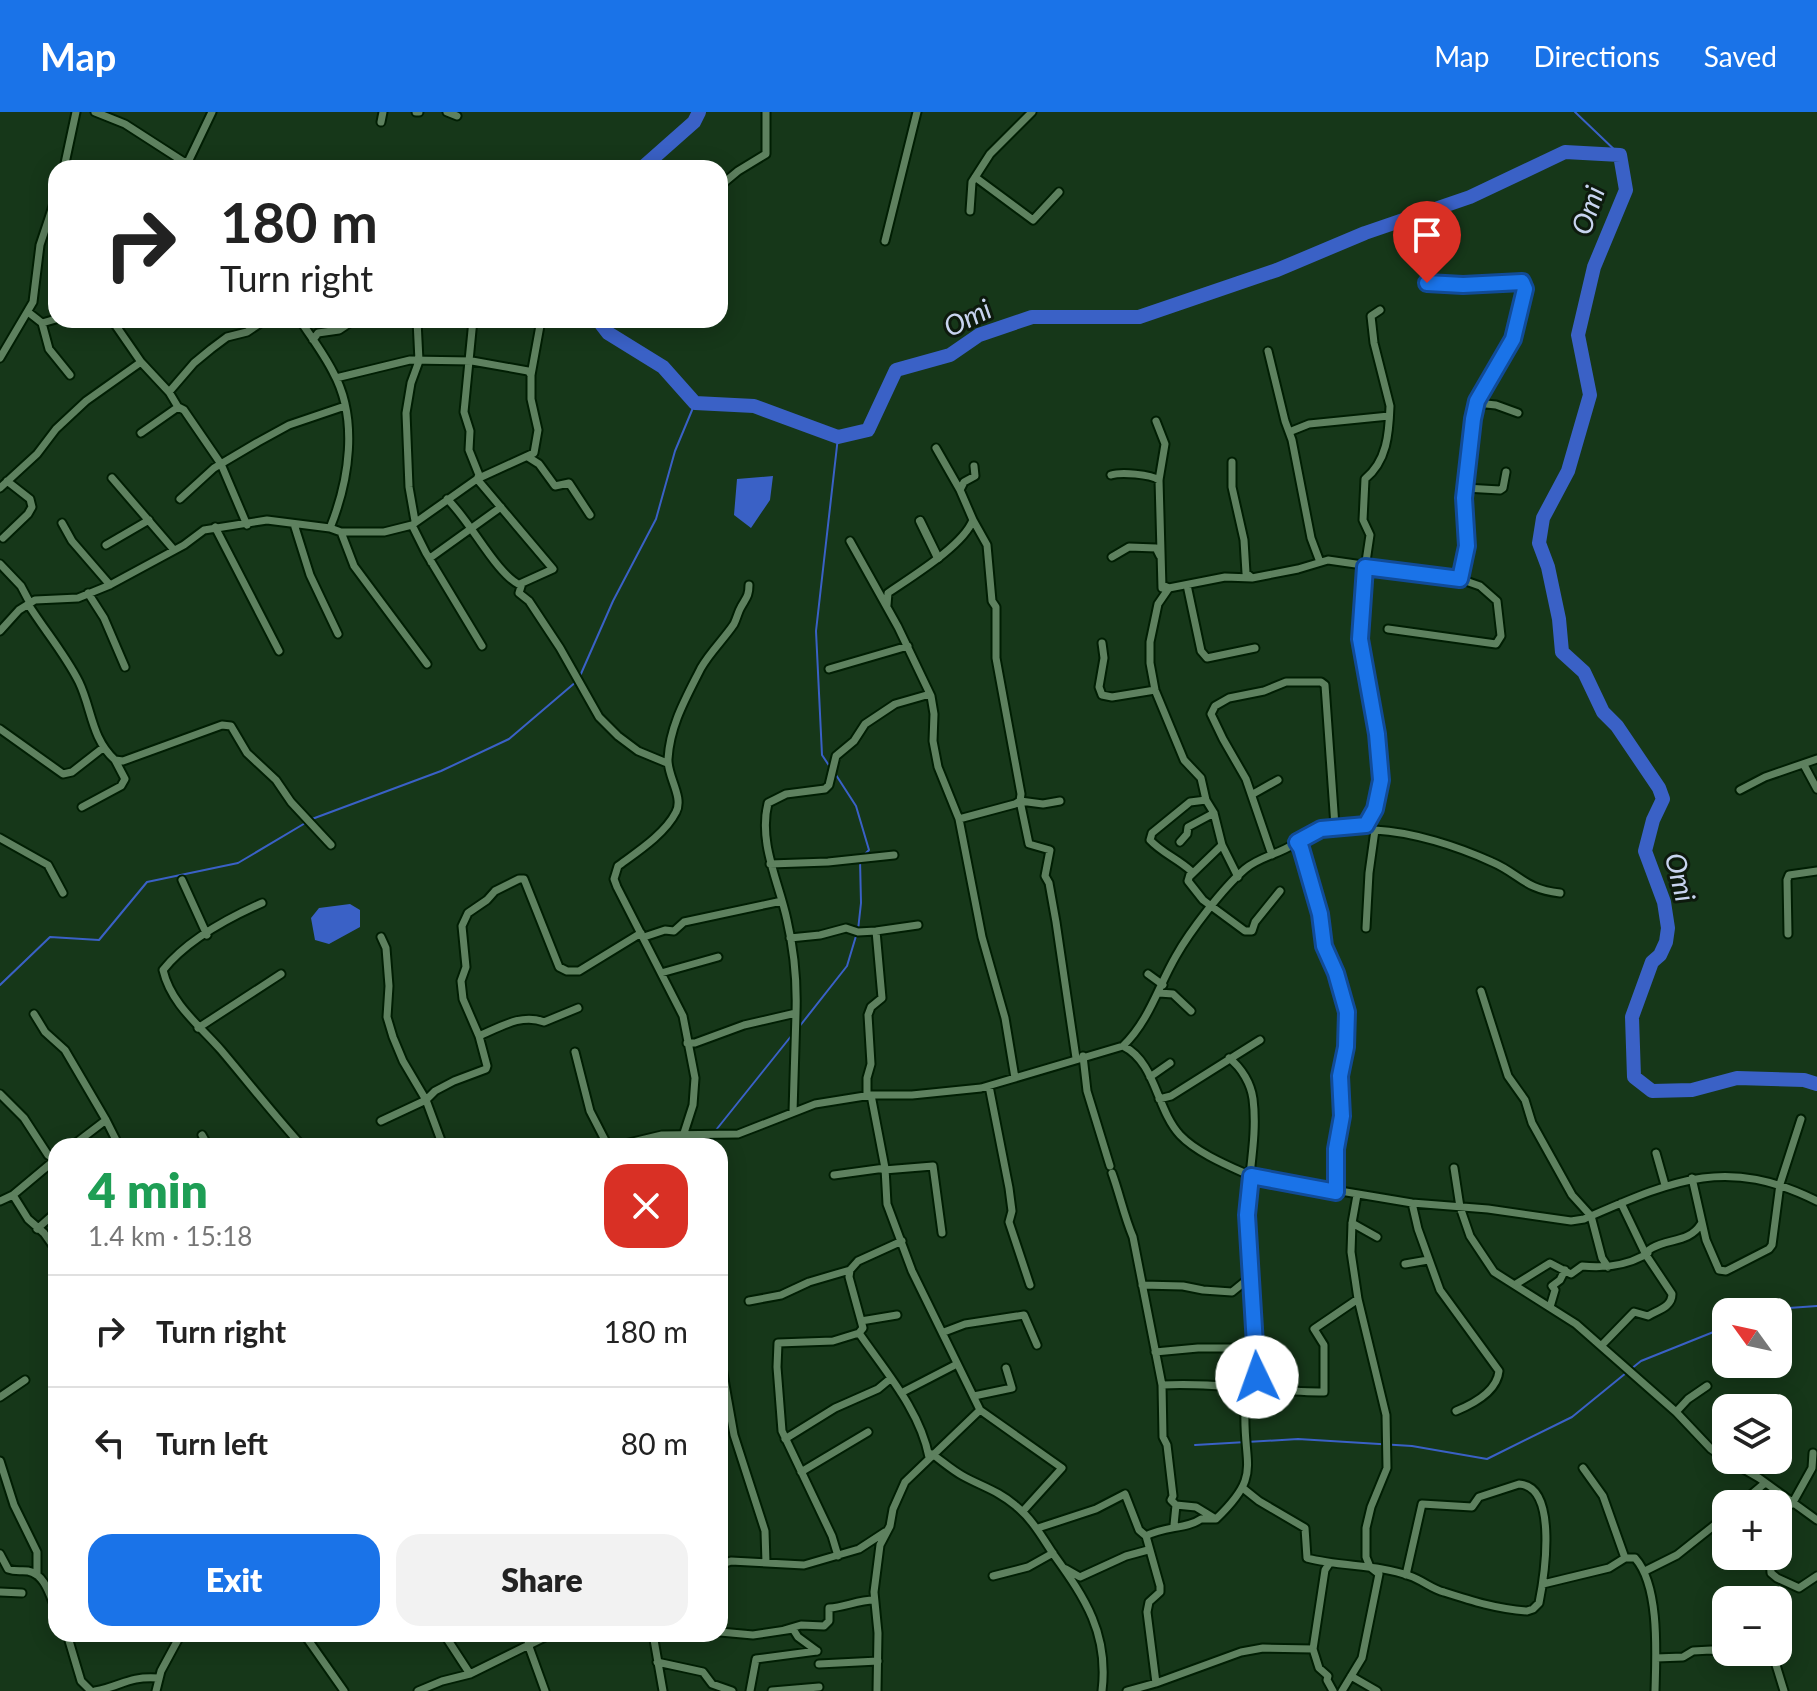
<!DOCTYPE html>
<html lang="en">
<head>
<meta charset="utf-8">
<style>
  body { margin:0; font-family:Lato,sans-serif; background:#f2f2f2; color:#222; height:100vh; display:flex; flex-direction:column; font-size:30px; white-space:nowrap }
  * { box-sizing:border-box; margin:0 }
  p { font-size:26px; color:#767676 }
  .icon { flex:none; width:44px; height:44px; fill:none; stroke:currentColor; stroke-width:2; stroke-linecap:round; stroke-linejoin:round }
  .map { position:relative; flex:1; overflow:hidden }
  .side { position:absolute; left:48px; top:1026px; width:680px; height:504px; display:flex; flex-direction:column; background:#fff; border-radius:24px; box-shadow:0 4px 20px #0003 }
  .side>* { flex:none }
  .banner { position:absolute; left:48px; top:48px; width:680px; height:168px; border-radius:24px; box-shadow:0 4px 20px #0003; background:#fff; color:#222; overflow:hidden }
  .needle { width:52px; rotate:303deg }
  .buttons { position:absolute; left:1712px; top:1186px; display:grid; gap:16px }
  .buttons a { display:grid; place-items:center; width:80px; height:80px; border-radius:16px; background:#fff; box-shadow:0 4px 20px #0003; font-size:40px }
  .pin { position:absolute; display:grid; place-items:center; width:68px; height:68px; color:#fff; margin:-82px -34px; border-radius:50% 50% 50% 0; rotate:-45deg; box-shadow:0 0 8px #0007 }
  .pin .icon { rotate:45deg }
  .me { position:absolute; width:88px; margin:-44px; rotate:357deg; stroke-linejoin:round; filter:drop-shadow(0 0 6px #0008) }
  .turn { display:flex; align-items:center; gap:28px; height:168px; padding:0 40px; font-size:36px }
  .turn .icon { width:104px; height:104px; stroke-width:2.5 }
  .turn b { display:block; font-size:56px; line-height:68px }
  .round { display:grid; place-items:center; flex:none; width:84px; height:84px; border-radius:24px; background:#f2f2f2 }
  .summary { display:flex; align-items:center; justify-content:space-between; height:136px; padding:0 40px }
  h1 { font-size:48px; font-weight:800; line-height:60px; color:#1e9e55 }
  .primary-button { display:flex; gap:16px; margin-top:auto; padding:16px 40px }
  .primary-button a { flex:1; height:92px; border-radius:24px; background:#1a73e8; color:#fff; font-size:32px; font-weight:800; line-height:92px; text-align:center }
  .primary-button a+a { background:#f2f2f2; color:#222 }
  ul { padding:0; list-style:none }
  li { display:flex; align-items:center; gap:24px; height:112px; padding:0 40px; border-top:2px solid #e0e0e0 }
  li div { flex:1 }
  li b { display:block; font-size:30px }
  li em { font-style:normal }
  header { display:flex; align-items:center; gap:48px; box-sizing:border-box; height:112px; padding:0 40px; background:#1a73e8; color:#fff }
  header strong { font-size:38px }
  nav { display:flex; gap:44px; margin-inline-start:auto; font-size:28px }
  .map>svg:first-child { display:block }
</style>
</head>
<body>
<header>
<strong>Map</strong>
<nav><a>Map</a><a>Directions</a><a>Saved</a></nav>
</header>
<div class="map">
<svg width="1817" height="1579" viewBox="0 0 1817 1579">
  <rect width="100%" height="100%" fill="#163719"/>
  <!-- water -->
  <path fill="#3a61c6" d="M 773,364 L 770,388 L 751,416 L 734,403 L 737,367 Z
    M 350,792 L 360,798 L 360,815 L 329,832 L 315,828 L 311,806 L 319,796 Z"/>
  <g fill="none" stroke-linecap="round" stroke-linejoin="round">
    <!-- stream -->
    <path stroke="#3a61c6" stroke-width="2" d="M 1575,0 L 1620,43
      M 580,564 L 613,489 L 656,407 L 675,339 L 695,291
      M 830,655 L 822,643 L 816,519 L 838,325
      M 836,663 L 856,694 L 869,738 L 864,743
      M 312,707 L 441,659 L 509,627 L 577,569
      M 858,818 L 861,791 L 860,748
      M 0,873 L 50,825 L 99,828 L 147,770 L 238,751 L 307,710
      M 799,915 L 847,854 L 856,824
      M 716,1018 L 792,923
      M 713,1023 L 713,1034
      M 1766,1200 L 1774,1197 L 1817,1194
      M 1631,1257 L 1641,1249 L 1726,1215
      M 1195,1333 L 1298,1327 L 1412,1334 L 1487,1347 L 1572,1305 L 1626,1261"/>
    <!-- river -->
    <path stroke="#3a61c6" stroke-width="14" d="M 642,56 L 694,10 L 699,0
      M 598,208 L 608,221 L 663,255 L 695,291 L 754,294 L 838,325 L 868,318 L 896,258 L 950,243 L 979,223 L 1032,205 L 1139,205 L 1277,158 L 1365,121 L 1470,85 L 1565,40 L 1620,43 L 1626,78 L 1594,155 L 1578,223 L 1590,283 L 1568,359 L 1543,406 L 1539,431 L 1548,455 L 1559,507 L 1562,540 L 1584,560 L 1603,600 L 1617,614 L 1659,676 L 1663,687 L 1653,708 L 1645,739 L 1664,790 L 1668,816 L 1666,830 L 1660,843 L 1652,850 L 1632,905 L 1634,965 L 1652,979 L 1692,978 L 1737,966 L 1804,968 L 1817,972"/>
    <!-- minor casing -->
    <g stroke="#001e03" stroke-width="11">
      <path id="minor" d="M 95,0 L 125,12 L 184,50 L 188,56
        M 416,0 L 419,0
        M 447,0 L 457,4
        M 381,10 L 383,0
        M 184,50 L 189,48 L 212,0
        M 64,56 L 76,0
        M 975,65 L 1033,108 L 1059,80
        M 720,74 L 738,59 L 766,42 L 766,0
        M 970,99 L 972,70 L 990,42 L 1032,0
        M 885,129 L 917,0
        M 28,200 L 42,211 L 49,237 L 70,263
        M 112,208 L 141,250
        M 300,208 C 311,225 324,242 333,260 C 359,307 349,369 330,416
        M 473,208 L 464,300 L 470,319 L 469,338 L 479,363 L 477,367 L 553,457 L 522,471 L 519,481 L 529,489 L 560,536 L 599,605 L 618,624 L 638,639 L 667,651
        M 42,211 L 56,207
        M 313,228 L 318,221 L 339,218 L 354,208
        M 1268,239 L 1285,309 L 1292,328 L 1311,426 L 1320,450
        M 0,246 L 33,190 L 40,133 L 56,85
        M 531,263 L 541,208
        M 169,280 L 194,251 L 211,237 L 227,225 L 247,220 L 265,208
        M 1476,291 L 1496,293 L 1518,301
        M 1156,309 L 1165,332 L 1159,368 L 1162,476
        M 1289,320 L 1309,312 L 1389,304
        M 141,321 L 178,295 L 184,298 L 221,352 L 247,413
        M 528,345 L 539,352 L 555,374 L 569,371 L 590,403
        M 1232,350 L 1232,375 L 1244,428 L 1246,461 L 1251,465
        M 1111,363 C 1121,360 1150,362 1159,368
        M 112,366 L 174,438
        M 0,376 L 37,342 L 56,317 L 86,289 L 141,250 L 169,280 L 178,295
        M 1465,376 L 1500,378 L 1503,376 L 1506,360
        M 960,378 L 964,370 L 975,364 L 974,354
        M 180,387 L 214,356 L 258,330 L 289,313 L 345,294
        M 447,387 C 470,408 496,462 520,473
        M 415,409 L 409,375 L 406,301 L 411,271 L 419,249 L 417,208
        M 62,411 L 72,429 L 110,473
        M 294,412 L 310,463 L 338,522
        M 412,413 L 426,441 L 482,534
        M 215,415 L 279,539
        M 341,420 L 354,454 L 427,552
        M 3,426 L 28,402 L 32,395 L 30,387 L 7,369
        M 850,429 L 898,515 L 931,584 L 934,602 L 933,629 L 938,655 L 959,707 L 982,825 L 1005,906 L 1015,966
        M 106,433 L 149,408
        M 1112,445 L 1129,435 L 1156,436 L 1160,444
        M 431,450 L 430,446 L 501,395
        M 0,452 L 21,474 L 30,491
        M 1162,473 L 1169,476 L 1225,465 L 1252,466 L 1298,457 L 1328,448 L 1460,467 L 1467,434 L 1464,386 L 1473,307 L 1477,289 L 1513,227 L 1525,177 L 1522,170 L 1463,173 L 1427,171
        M 1187,473 L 1201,539 L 1207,546 L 1255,536
        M 1169,476 L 1158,492 L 1150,530 L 1150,551 L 1155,578 L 1184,648 L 1201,666 L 1206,688 L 1214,701 L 1222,733 L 1238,765
        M 88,481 L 104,506 L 125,555
        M 28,492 C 45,519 65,542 79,570 C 92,597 91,626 115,648 L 123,649 L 222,613 L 231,614 L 247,641 L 276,668 L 291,690 L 331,733
        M 887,493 L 888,481 C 911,465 963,434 973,408 L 960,378 L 936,336
        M 1388,517 L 1496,532 L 1501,524 L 1497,489 L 1480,474 L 1460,467
        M 0,519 L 19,498 L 35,488 L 78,486 L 110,473 L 184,433 L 204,418 L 267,408 L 330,416 L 341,420 L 384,420 L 412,413 L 477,367 L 534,341 L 538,318 L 531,287 L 531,263 L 528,259 L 472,249 L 410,248 L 336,266
        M 1102,531 L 1104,546 L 1099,575 L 1102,583 L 1112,585 L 1155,578
        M 829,557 L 908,534
        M 0,617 L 63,662 L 72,660 L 104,635
        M 1804,653 L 1817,677
        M 1740,678 L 1765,665 L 1817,647
        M 1253,682 L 1278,668
        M 1206,688 L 1190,690 L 1152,721 L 1150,728 C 1162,741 1178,747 1191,759 L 1188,769 L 1203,788 L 1245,819 L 1252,819 L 1255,810 L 1280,779
        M 1060,689 L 1043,692 L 1020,689 L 1029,732 L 1050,738 L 1045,764 L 1049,771 L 1056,810 L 1076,946
        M 82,695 L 121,674 L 125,667 L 115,648
        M 959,707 L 1015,692 L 1020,689 L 1021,682 L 996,546 L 996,495 L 992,489 L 987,433 L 973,408
        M 1366,713 C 1400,655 1362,589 1360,527 C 1359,493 1365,456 1370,423 L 1363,408 L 1365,367 C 1387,349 1389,322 1390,294 L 1374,231 L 1371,204 L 1380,198
        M 1375,718 C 1413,720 1457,734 1492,750 C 1520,762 1524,777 1560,781
        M 0,726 L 48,753 L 63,781
        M 1180,730 L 1187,722 L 1188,715 L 1214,701
        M 1297,730 L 1301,736 L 1320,802 L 1324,834 L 1336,861 L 1347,900 L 1346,935 L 1340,964 L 1342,1004 L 1336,1037 L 1336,1080
        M 1272,743 L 1246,667 L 1223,627 L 1211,602 L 1215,594 L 1229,586 L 1264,579 L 1286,570 L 1321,570 L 1325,573 L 1335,714
        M 770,752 L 828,750 L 894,743
        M 1190,764 L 1222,733
        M 182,768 L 207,823
        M 262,791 C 228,806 187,828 163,858 C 171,892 199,913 221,938 C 248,970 274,1003 302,1034
        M 1788,822 L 1787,768 L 1789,763 L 1817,759
        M 381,825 L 386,836 L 389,874 L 387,905 L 393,925 L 403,949 L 426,988 L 443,1034
        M 644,825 L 665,818 L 674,819 L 684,810 L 782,789
        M 790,826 L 820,823 L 846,816 L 858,820 L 876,819 L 918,813
        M 661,861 L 718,845
        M 1148,862 L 1163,873
        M 1481,879 L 1508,964 L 1525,988 L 1532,1011 L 1572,1083 L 1591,1104 L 1602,1146 L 1608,1155
        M 1159,881 L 1173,882 L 1191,899
        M 34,902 L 45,920 L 65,938 L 106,1008
        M 198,916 L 281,862
        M 479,924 C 500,915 522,901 544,910 L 578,896
        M 687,931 L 695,931 L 744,913 L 796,901 C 797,871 794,838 787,808 C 779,770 758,731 768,691 L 786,682 L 825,677 L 829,673 L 836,644 L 854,629 L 865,612 L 895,592 L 930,582
        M 1123,934 C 1149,909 1158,875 1176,844 C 1190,819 1223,776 1245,757 C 1259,745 1279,742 1294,732 C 1318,717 1348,705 1375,718 L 1369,761 L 1366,816
        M 575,940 L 590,999 L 608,1034
        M 1083,944 L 1087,979 L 1110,1054
        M 1150,965 L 1170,951
        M 989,974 L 1009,1076 L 1012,1099 L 1009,1110 L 1030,1173
        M 0,982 L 24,1006 L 48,1043 L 56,1048
        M 867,983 L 867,966 L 871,952 L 868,903 L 871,895 L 882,886 L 876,819
        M 871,983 L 912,983 L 981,976 L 1123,934 C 1156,950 1156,997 1180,1023 C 1197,1041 1229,1054 1251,1064 L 1412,1091 L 1488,1097 L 1571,1109 L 1584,1107 C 1672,1069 1725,1043 1817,1089
        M 1159,987 L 1171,984 L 1260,928
        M 793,1000 L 796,901
        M 381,1009 L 426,988 L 435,979 L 454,969 L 486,957 L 487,954 L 479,924 L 463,887 L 461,869 L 466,855 L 462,814 L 468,801 L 487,788 L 495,779 L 519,767 L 524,767 L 559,855 L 567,859 L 579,859 L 641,821
        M 684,1021 L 693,993 L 695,966 L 683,904 L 617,775 L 614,767 L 618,754 C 637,740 665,722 676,700 C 684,685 667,664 668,647 C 670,613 686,586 701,556 C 710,540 724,527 734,512 C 737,506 738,500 741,495 C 746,486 749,484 749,473
        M 202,1023 L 208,1034
        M 72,1034 L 106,1008 L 119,1034
        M 616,1034 L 662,1023 L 738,1022 L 815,992 L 871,983 L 885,1056 L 887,1092 L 912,1159 L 980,1298 L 905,1370 L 893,1397 L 890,1414 L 880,1433 L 874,1480 L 878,1521 L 877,1579
        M 1656,1041 L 1665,1073
        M 1454,1056 L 1460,1095 L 1470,1124 L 1494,1160 L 1576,1212 L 1676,1300 L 1711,1337 L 1726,1347
        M 884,1058 L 933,1054 L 942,1121
        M 1112,1061 C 1120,1083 1124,1104 1133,1125 L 1162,1273 L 1163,1325 L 1167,1333 L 1173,1384 L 1171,1388 L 1176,1393 L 1174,1413
        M 834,1063 L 885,1056
        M 1692,1066 L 1706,1128 L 1719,1158 L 1726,1159 L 1769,1137 L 1772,1133 L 1780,1072 L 1801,1007
        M 13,1083 L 28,1107 L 44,1121 L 56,1138
        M 0,1089 L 13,1083 L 56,1047
        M 1412,1091 L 1418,1117 L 1440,1178 L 1499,1259 C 1497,1280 1473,1292 1456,1299
        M 1352,1111 L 1377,1125
        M 37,1117 L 56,1100
        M 1405,1152 L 1428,1148
        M 850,1158 L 849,1165 L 863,1216 L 859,1221 C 885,1259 920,1298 929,1345
        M 1516,1172 L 1550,1151 L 1571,1162 L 1582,1154 C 1602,1156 1624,1154 1643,1144 C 1654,1139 1642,1142 1652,1136 C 1669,1126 1689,1131 1701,1112
        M 1142,1173 L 1183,1174 L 1203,1178 L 1232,1180 L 1248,1167 L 1250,1162
        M 749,1189 L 781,1183 L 809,1170 L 850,1158 L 858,1149 L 902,1129
        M 1550,1195 L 1555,1178 L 1552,1174 L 1560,1168 L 1565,1158
        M 861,1209 L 897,1203
        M 944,1220 L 965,1212 L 1024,1203 L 1037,1233
        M 1601,1234 L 1634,1200 L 1648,1204 C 1658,1198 1672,1195 1672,1182 L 1646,1143 L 1621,1091
        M 1155,1240 L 1198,1236 L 1255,1236
        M 721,1250 L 734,1323 L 765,1419 L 766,1451
        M 1162,1273 C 1216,1270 1269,1280 1324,1280 L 1324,1233 L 1314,1217 L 1358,1187
        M 901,1281 L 957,1252
        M 974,1284 L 1012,1276 L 1006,1256
        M 0,1285 L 25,1268
        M 980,1298 L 1062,1356 L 1024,1398
        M 1676,1300 L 1688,1287 L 1707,1274
        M 785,1327 L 835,1296 L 878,1277 L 890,1267
        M 932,1342 C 942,1349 952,1358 963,1364 C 981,1374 999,1379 1016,1394 C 1033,1408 1042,1425 1054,1443 C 1085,1486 1109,1522 1102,1579
        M 1728,1348 L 1759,1366 L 1817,1408
        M 0,1349 L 14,1393 L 37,1440 L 37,1463
        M 1583,1356 L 1603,1384 L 1625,1446
        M 801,1360 L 868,1320
        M 1244,1377 L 1259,1389 L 1305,1416 L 1307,1446 C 1341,1455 1377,1452 1410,1464 C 1422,1468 1432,1477 1444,1480 C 1472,1489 1497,1497 1527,1499 L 1533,1497 L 1539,1491 C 1544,1466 1559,1374 1519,1372 L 1479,1385 L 1472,1395 L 1422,1392 L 1406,1463
        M 1740,1392 L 1765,1371
        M 1792,1392 L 1812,1356 L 1813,1341
        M 1176,1393 L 1196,1395 L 1214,1406
        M 1038,1416 L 1096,1397 L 1125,1382 L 1139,1418 L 1146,1424 L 1160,1474 L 1160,1480 L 1149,1490 L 1147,1500 L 1156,1571
        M 1146,1424 C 1164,1414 1187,1417 1201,1407 L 1216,1407 C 1263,1362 1243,1355 1245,1299 C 1245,1285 1252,1278 1257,1265 C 1254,1211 1248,1158 1247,1105 C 1247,1066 1258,1026 1253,987 C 1251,972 1242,956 1229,946
        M 0,1442 L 8,1457 C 16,1460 21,1458 28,1459 C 45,1462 50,1484 56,1498
        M 838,1444 L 832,1424 L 782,1319 L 777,1255 L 778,1231 L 833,1229 L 859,1221
        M 1770,1444 L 1771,1461 L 1777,1466 L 1799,1476 L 1817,1464
        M 1329,1452 L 1325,1458 L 1313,1537 L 1319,1556 L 1328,1564 L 1327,1568 L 1333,1579
        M 720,1453 L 731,1449 L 804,1453 L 859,1437 L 885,1420
        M 1066,1457 L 1080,1465 L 1126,1444 L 1148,1438
        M 1645,1459 L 1677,1443 L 1726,1404
        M 993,1464 L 1028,1455 L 1053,1441
        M 1543,1472 L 1609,1456 L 1625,1446 L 1635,1446 C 1660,1474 1656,1542 1655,1579
        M 0,1480 L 22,1481
        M 784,1518 L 801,1513 L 824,1514 L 829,1509 L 829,1496 C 845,1495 858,1488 874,1488
        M 720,1520 L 753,1523 L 793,1517 L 798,1525 L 817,1539
        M 67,1522 L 81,1569 L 91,1579
        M 304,1522 L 344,1579
        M 444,1522 L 470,1562
        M 653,1522 L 663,1579
        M 528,1532 L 545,1579
        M 1772,1540 L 1784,1579
        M 1656,1546 L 1683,1545 L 1693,1539 L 1711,1538 L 1724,1541 L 1739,1540
        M 657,1550 L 703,1560 L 712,1572 L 732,1579
        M 819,1552 L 878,1549
        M 1351,1564 L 1377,1579
        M 95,1579 C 122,1574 128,1564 158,1566
        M 156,1579 L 161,1559 L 181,1522
        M 418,1579 L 442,1569 L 470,1562 L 551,1522
        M 750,1579 L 756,1547 L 817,1539
        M 772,1579 L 819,1575
        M 1127,1579 L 1156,1571 L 1241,1540 L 1263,1536 L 1313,1537
        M 1342,1579 L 1362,1546 L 1379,1462 L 1370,1455 L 1366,1445 L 1366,1416 L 1371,1395 L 1387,1356 L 1386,1303 L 1358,1187 L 1351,1140 L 1352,1111 L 1357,1083"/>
    </g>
    <!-- tertiary casing -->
    <g stroke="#001e03" stroke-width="12">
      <path id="tertiary" d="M 920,409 L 938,446"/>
    </g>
    <!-- minor -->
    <use href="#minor" stroke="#5e815f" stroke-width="7"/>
    <!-- tertiary -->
    <use href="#tertiary" stroke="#5e815f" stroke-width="8"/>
  </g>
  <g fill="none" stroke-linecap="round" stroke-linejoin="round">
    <!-- route casing -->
    <g stroke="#114b97" stroke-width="20">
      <path id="route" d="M 1257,1265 L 1247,1103 L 1251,1064 L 1336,1080 L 1336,1037 L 1342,1004 L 1340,964 L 1346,935 L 1347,900 L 1336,861 L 1324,834 L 1320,802 L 1301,736 L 1297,730 L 1321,717 L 1366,713 L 1375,697 L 1381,668 L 1377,622 L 1360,527 L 1365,455 L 1460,467 L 1467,434 L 1464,386 L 1473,307 L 1477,289 L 1513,227 L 1525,177 L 1522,170 L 1463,173 L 1427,171"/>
    </g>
    <!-- route -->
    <use href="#route" stroke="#1a73e8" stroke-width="14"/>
  </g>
  <g text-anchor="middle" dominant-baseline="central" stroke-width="6" stroke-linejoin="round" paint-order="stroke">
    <!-- water labels -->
    <g font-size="28" font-style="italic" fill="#c8d4ef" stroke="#0d1a0d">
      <text transform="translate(1587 98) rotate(-71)">Omi</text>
      <text transform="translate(967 205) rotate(-26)">Omi</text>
      <text transform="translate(1681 765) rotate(76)">Omi</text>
    </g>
  </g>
</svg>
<div class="buttons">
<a><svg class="needle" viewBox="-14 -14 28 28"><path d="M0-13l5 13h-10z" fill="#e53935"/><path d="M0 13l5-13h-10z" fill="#767676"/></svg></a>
<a><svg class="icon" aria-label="layers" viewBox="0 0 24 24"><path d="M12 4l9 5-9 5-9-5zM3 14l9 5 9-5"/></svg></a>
<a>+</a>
<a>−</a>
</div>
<div class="pin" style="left:1427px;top:171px;background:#d93025"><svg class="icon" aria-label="arrive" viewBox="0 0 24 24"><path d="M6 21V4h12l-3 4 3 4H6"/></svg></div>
<svg class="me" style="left:1257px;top:1265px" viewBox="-20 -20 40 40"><circle r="19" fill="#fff"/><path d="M0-13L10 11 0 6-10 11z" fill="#1a73e8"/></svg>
<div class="banner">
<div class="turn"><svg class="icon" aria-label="right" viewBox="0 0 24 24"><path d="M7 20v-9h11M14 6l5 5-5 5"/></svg><div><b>180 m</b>Turn right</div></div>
</div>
<section class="side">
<div class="summary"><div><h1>4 min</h1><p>1.4 km · 15:18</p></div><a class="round" style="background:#d93025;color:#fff"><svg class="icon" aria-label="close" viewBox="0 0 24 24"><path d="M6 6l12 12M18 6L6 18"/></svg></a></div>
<ul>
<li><svg class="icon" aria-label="right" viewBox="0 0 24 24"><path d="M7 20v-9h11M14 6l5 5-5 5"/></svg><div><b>Turn right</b></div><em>180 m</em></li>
<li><svg class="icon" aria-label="left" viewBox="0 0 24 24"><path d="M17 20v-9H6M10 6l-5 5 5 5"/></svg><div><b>Turn left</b></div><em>80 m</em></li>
</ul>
<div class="primary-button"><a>Exit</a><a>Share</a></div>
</section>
</div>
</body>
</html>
